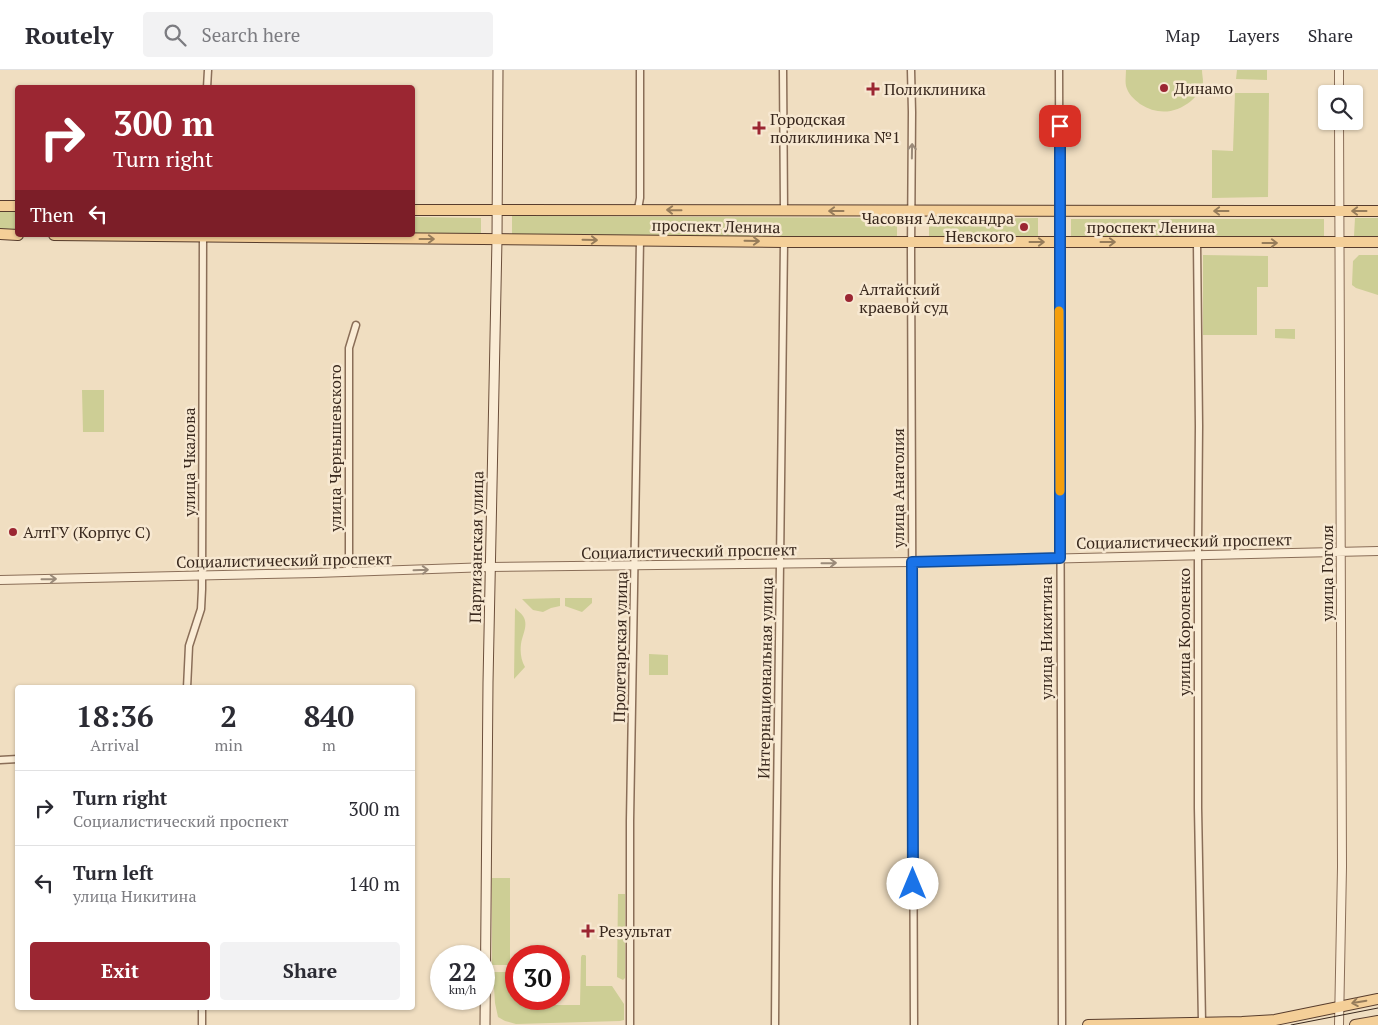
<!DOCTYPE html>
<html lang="en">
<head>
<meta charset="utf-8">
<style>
  body { margin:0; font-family:"PT Serif",serif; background:#f2f2f3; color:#2b2b33; height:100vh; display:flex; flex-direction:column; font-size:19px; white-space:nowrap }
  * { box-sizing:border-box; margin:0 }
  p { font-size:16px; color:#7c7c81 }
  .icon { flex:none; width:28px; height:28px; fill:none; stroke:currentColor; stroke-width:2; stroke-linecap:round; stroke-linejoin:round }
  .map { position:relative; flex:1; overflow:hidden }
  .sheet { position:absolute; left:15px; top:615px; width:400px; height:325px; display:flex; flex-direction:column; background:#fff; border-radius:5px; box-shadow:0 1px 4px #0004 }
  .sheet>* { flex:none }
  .guide { position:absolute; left:15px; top:15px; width:400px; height:152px; border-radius:5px; box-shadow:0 1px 4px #0004; background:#9b2632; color:#fff; overflow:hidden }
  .buttons { position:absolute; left:1318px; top:15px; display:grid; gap:10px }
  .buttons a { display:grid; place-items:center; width:45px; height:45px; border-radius:5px; background:#fff; box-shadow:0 1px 4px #0004; font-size:25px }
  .speed { position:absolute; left:430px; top:875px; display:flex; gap:10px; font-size:25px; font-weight:700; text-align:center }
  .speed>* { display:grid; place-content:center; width:65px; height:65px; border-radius:50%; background:#fff; box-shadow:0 1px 4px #0004; line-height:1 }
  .speed small { font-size:12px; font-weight:400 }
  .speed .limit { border:8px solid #d22; background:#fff; color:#111 }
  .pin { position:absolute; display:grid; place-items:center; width:42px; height:42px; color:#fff; margin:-21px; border-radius:10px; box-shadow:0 2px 8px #0006 }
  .me { position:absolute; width:55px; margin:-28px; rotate:0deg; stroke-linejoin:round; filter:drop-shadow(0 0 4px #0008) }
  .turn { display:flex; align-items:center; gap:18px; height:105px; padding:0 15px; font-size:22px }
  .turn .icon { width:65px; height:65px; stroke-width:2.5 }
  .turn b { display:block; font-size:35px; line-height:42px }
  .then { display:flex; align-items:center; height:48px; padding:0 15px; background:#0003; gap:10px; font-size:19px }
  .eta { display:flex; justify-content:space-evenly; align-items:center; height:85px; text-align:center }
  .eta b { font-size:30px; font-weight:800; line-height:35px }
  .cta { display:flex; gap:10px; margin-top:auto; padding:10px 15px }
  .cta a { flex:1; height:58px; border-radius:5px; background:#9b2632; color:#fff; font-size:20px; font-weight:800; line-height:58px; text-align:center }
  .cta a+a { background:#f2f2f3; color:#2b2b33 }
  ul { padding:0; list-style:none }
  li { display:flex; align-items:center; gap:15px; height:75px; padding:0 15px; border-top:1px solid #e1e1e2 }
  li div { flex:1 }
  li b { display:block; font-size:19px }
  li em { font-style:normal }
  header { display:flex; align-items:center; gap:30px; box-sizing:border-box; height:70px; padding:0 25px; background:#fff; border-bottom:1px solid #e1e1e2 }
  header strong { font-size:24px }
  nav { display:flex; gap:28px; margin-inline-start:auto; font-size:18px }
  .search { width:350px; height:45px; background:#f2f2f3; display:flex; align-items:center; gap:12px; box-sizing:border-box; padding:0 18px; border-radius:5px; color:#7c7c81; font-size:19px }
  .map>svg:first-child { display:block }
</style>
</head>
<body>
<header>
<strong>Routely</strong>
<div class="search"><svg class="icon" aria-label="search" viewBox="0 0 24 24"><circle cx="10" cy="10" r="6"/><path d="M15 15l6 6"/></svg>Search here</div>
<nav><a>Map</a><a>Layers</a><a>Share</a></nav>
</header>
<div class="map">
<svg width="1378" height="955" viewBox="0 0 1378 955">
  <rect width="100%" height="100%" fill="#f0dec1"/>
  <!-- green -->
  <path fill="#cdce95" d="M 1126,0 L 1202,0 C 1202,4 1203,8 1203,12 C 1202,19 1196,27 1191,31 C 1175,44 1157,45 1140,34 C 1134,29 1128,24 1126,16 C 1125,11 1126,5 1126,0 Z
    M 1237,0 L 1267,0 L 1267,10 L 1236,9 Z
    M 1235,23 L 1269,23 L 1268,127 L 1212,128 L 1212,80 L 1233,81 Z
    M 0,142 L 17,142 L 17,159 L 0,159 Z
    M 512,146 L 897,148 L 897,167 L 512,165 Z
    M 413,147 L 481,148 L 481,165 L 413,164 Z
    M 1038,148 L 1038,168 L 929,169 L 929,149 Z
    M 1355,148 L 1378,148 L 1378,166 L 1354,166 Z
    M 1071,149 L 1324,149 L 1324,166 L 1071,166 Z
    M 1203,185 L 1268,186 L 1268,217 L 1257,217 L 1257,265 L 1203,265 Z
    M 1359,185 L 1378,185 L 1378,225 L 1356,218 L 1352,215 L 1353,191 Z
    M 1275,259 L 1295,259 L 1295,269 L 1275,268 Z
    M 82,320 L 104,320 L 104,362 L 83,362 Z
    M 560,528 L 560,536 L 551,538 L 543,542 L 533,540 L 522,529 Z
    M 565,528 L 592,528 L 592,533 L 582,542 L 565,536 Z
    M 515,538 C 517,540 521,543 523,546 C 529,555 522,565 521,574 C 520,582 521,590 525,597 L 514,609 Z
    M 649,584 L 668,585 L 668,605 L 649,605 Z
    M 492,808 L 510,808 L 510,895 L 492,895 Z
    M 618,824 L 625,824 L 625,908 L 623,910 L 617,907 Z
    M 582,885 L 585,885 L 586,886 L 586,916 L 612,916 L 624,934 L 624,950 L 620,951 L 516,954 L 505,951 L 498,947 L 495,933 L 493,902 L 516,902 L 516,929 L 546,929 L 546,935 L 580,935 L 581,887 Z"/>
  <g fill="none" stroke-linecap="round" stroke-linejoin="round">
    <!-- minor casing -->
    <g stroke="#8a6e58" stroke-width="9">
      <path id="minor" d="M 783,0 L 784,141
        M 911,0 L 912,42 L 911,182 L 914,955
        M 1059,0 L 1062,955
        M 207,18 L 208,0
        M 638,139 L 640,128 L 640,0
        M 1197,173 L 1199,356 L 1198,474 L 1198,738 L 1202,952
        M 349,502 L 349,278 L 356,255
        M 187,618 L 189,576 L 201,539 L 202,519 L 203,165
        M 0,690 L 18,689
        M 202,955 L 202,938
        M 630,955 L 630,751 L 640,170
        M 775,955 L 776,813 L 784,172"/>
    </g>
    <!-- tertiary casing -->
    <g stroke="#8a6e58" stroke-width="10">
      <path id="tertiary" d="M 1339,0 L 1339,24
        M 0,510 L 316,503 L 490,497 L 912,492 L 1378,481
        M 1339,955 L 1342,797 L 1339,51"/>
    </g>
    <!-- secondary casing -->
    <g stroke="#6c4f3b" stroke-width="11">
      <path id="secondary" d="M 485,955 L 488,613 L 497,169 L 498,0"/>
    </g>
    <!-- primary casing -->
    <g stroke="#583d2d" stroke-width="12">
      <path id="primary" d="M 0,136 L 18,136
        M 412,140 L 1378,141
        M 0,164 L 18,165
        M 54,165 L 784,172 L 1378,172
        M 1088,955 L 1242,952 L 1275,950 L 1378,929
        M 1355,955 L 1378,951"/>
    </g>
    <!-- minor -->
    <use href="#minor" stroke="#faecd5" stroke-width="6"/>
    <!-- tertiary -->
    <use href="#tertiary" stroke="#faecd5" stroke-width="8"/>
    <!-- secondary -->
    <use href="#secondary" stroke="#faecd5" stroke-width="9"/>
    <!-- primary -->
    <use href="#primary" stroke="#f4cf98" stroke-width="10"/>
    <!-- tram -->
    <path stroke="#39281d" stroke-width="1" d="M 1291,955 L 1378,938"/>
  </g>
  <!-- one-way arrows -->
  <defs><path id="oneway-shaft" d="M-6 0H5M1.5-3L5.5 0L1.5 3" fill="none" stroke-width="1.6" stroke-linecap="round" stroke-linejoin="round" transform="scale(1.25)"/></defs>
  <g stroke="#9a8a79">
    <use href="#oneway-shaft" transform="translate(912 81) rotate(-89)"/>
    <use href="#oneway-shaft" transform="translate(829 493) rotate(-1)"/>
    <use href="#oneway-shaft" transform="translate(421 500) rotate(-2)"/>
    <use href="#oneway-shaft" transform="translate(49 509) rotate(-1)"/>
  </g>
  <g stroke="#967c5a">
    <use href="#oneway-shaft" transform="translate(674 140) rotate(-179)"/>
    <use href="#oneway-shaft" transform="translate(836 141) rotate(-180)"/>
    <use href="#oneway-shaft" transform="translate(1221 141) rotate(180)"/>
    <use href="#oneway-shaft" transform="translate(1359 141) rotate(-180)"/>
    <use href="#oneway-shaft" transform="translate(427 169)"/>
    <use href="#oneway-shaft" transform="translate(590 170) rotate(1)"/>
    <use href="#oneway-shaft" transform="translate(752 171) rotate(1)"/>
    <use href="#oneway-shaft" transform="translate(1037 172)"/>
    <use href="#oneway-shaft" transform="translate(1108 172)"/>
    <use href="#oneway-shaft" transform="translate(1270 173)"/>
    <use href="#oneway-shaft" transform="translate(1359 932) rotate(170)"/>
  </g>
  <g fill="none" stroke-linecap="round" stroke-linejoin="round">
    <!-- route casing -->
    <g stroke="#114b97" stroke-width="12">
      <path id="route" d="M 913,814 L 912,492 L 1060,488 L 1060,56"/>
    </g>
    <!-- route -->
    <use href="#route" stroke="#1a73e8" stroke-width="9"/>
    <!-- slow -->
    <path stroke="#f59e0b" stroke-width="9" d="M 1059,241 L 1060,421"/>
  </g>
  <!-- markers -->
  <g fill="#9b2632" stroke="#f7e8d1" stroke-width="2">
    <circle cx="1164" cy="18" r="5"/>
    <path d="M870.5 11.5h5v5h5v5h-5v5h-5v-5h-5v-5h5z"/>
    <path d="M756.5 50.5h5v5h5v5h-5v5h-5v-5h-5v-5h5z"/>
    <circle cx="1024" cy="157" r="5"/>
    <circle cx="849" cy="228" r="5"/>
    <circle cx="13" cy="462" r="5"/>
    <path d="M585.5 853.5h5v5h5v5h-5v5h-5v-5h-5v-5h5z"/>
  </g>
  <g text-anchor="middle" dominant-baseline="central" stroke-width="5" stroke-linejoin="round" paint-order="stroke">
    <!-- poi labels -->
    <g font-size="16" fill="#39281d" stroke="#f7e8d1" text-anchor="start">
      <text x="1174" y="18">Динамо</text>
      <text x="884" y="19">Поликлиника</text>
      <text x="770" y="49">Городская<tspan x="770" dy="18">поликлиника №1</tspan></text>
      <text x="1014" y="148" text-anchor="end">Часовня Александра<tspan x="1014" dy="18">Невского</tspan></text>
      <text x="859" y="219">Алтайский<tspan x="859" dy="18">краевой суд</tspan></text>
      <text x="23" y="462">АлтГУ (Корпус С)</text>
      <text x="599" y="861">Результат</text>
    </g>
    <!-- street labels -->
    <g font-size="16" fill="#39281d" stroke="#f7e8d1">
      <text transform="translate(716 156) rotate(1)">проспект Ленина</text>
      <text x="1151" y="157">проспект Ленина</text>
      <text transform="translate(335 378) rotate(-90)">улица Чернышевского</text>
      <text transform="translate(189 392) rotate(-90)">улица Чкалова</text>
      <text transform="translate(898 418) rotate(-90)">улица Анатолия</text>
      <text transform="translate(1184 471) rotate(-1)">Социалистический проспект</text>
      <text transform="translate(476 477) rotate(-89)">Партизанская улица</text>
      <text transform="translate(689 481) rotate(-1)">Социалистический проспект</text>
      <text transform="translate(284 490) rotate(-1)">Социалистический проспект</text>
      <text transform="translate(1327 503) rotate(-90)">улица Гоголя</text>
      <text transform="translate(1184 562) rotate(-90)">улица Короленко</text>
      <text transform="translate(1046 568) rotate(-90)">улица Никитина</text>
      <text transform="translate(620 577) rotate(-89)">Пролетарская улица</text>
      <text transform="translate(765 608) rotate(-89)">Интернациональная улица</text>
    </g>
  </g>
</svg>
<div class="buttons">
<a><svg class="icon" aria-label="search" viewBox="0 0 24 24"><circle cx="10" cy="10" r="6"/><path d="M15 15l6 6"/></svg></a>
</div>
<div class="speed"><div>22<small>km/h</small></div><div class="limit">30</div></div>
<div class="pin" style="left:1060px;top:56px;background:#d93025"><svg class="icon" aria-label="arrive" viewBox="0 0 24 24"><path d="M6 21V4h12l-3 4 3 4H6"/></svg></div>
<svg class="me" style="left:913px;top:814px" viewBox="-20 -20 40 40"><circle r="19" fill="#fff"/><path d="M0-13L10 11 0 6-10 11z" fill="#1a73e8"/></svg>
<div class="guide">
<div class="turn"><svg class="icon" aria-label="right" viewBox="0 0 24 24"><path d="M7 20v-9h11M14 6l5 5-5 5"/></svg><div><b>300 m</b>Turn right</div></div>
<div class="then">Then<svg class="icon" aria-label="left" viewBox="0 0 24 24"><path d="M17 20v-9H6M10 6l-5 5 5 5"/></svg></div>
</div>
<section class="sheet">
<div class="eta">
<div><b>18:36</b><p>Arrival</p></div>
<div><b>2</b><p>min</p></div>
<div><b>840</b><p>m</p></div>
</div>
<ul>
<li><svg class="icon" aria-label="right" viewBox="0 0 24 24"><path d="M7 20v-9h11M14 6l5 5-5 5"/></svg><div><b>Turn right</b><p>Социалистический проспект</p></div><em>300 m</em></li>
<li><svg class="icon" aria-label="left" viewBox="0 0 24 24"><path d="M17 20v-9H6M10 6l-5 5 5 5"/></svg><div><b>Turn left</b><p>улица Никитина</p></div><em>140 m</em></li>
</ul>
<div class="cta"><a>Exit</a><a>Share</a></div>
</section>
</div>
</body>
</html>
